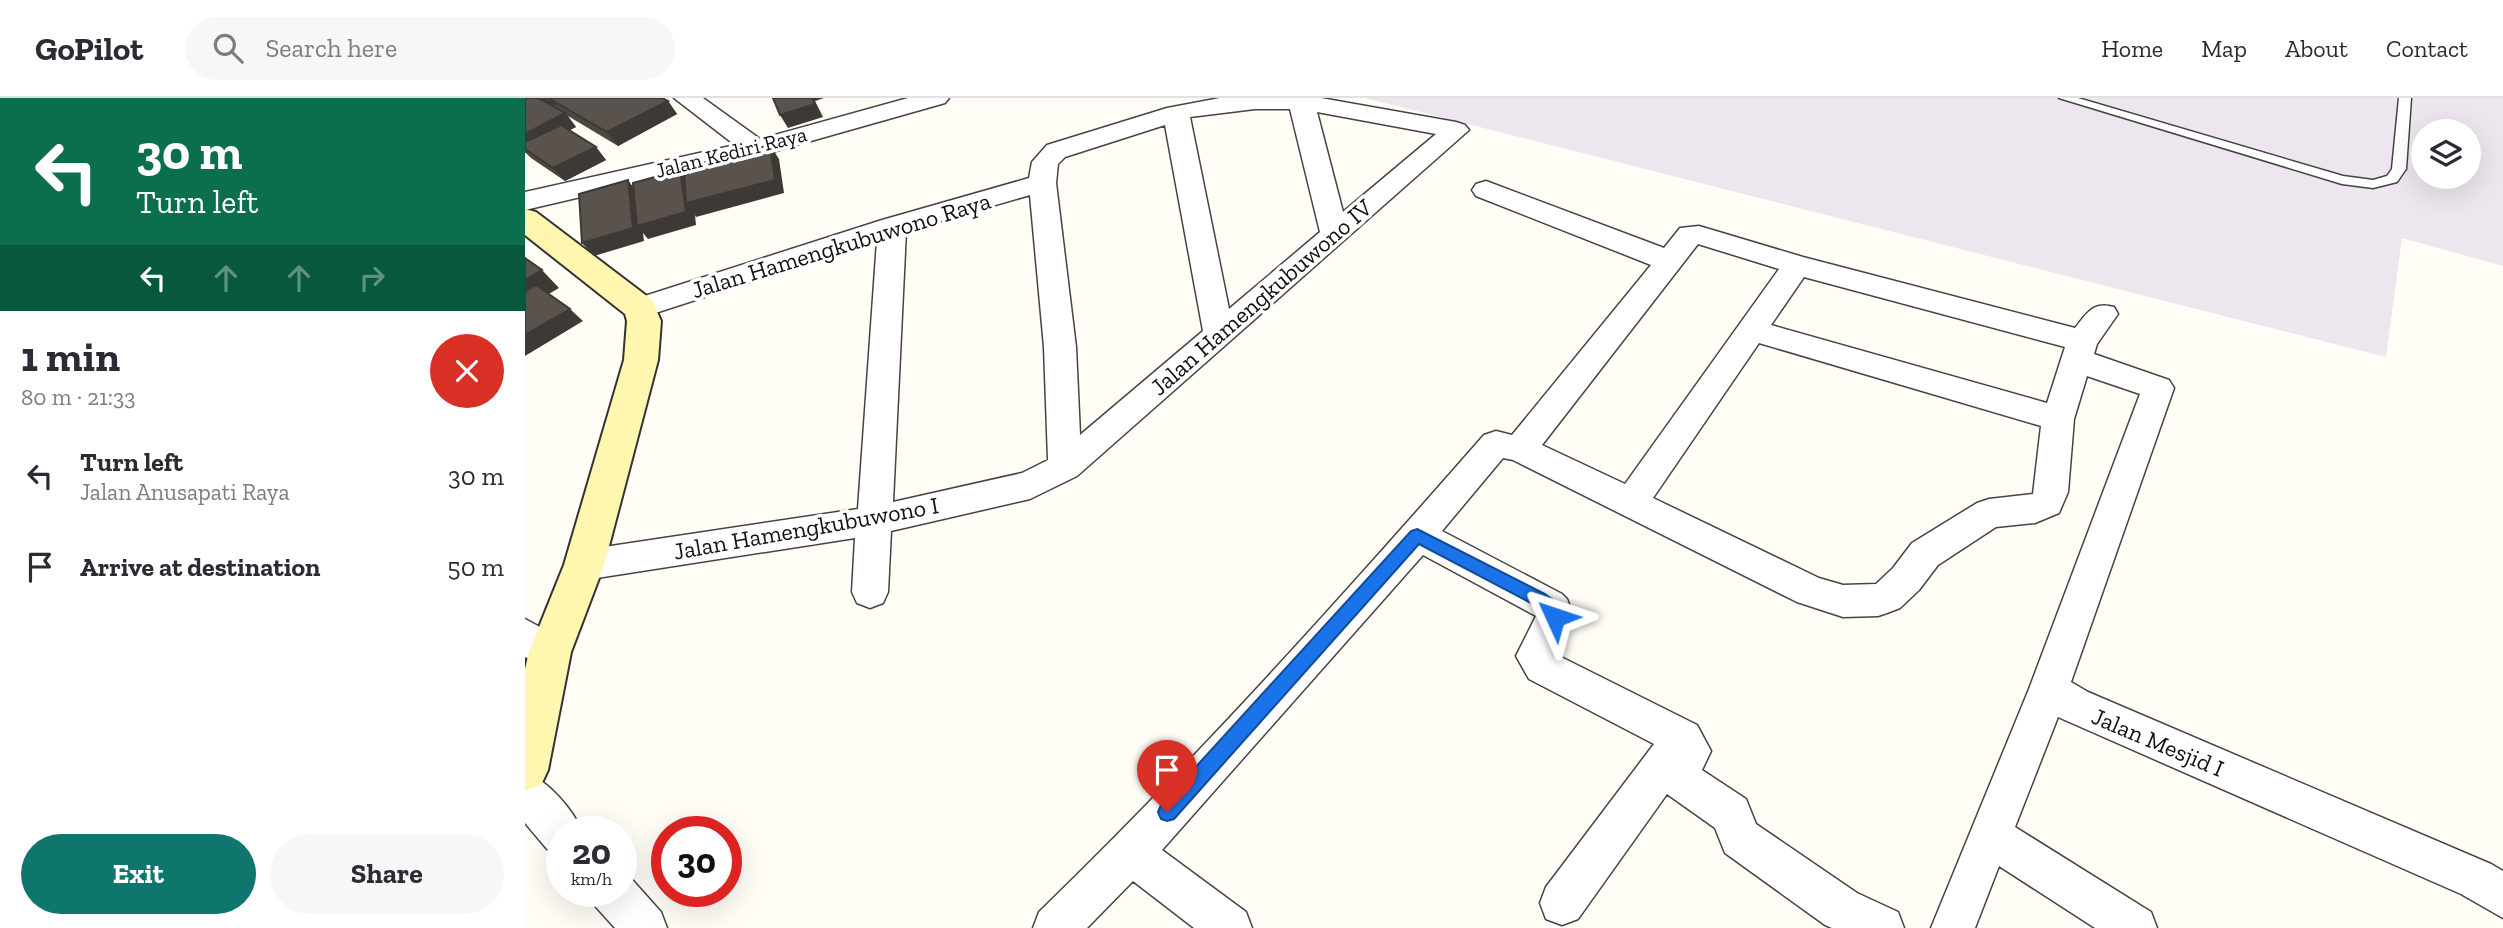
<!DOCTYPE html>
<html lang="en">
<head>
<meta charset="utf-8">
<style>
  body { margin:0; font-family:"Zilla Slab",serif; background:#f7f7f7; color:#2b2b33; height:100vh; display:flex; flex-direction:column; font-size:26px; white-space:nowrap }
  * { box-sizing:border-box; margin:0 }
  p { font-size:23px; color:#7c7c81 }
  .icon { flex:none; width:38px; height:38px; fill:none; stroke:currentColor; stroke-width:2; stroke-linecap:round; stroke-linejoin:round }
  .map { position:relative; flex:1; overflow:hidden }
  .panel { display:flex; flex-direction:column; background:#fff; width:525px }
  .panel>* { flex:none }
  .guide { background:#0b6e4f; color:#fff; overflow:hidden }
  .tools { position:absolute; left:1886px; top:21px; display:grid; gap:14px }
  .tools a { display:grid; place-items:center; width:70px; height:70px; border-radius:50%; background:#fff; box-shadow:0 7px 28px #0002; font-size:35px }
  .speed { position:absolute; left:21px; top:718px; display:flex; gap:14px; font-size:35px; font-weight:700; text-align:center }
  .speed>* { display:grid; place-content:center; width:91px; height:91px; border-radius:50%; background:#fff; box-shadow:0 7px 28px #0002; line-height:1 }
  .speed small { font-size:18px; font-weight:400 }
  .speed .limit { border:10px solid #d22; background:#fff; color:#111 }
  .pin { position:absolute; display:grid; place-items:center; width:60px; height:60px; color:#fff; margin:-72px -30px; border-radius:50% 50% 50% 0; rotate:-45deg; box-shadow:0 0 7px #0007 }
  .pin .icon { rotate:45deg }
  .me { position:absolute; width:77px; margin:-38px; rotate:312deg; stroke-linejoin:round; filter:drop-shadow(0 0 5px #0008) }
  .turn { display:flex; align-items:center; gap:24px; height:147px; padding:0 21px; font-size:32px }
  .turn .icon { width:91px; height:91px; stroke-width:2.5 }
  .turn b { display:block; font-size:49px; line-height:60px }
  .lanes { display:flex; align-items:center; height:66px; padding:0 21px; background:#0003; justify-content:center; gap:35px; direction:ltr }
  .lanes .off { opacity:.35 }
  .round { display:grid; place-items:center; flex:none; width:74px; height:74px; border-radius:37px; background:#f7f7f7 }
  .summary { display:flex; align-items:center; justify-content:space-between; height:119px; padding:0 21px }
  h1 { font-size:42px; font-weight:800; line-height:52px }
  .cta { display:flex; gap:14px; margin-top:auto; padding:14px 21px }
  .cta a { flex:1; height:80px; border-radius:42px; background:#0f766e; color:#fff; font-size:28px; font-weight:800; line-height:80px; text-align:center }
  .cta a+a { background:#f7f7f7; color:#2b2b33 }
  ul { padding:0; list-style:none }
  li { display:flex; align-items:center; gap:21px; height:91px; padding:0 21px }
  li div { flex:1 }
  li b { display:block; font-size:26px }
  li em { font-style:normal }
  header { display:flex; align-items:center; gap:42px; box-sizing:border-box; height:98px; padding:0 35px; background:#fff; border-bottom:2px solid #e1e1e2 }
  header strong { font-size:33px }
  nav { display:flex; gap:38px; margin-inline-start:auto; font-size:24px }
  .search { width:490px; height:63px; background:#f7f7f7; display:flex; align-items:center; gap:18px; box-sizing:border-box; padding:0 24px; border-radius:38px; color:#7c7c81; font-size:26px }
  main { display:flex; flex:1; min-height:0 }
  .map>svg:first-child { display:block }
</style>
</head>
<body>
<header>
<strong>GoPilot</strong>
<div class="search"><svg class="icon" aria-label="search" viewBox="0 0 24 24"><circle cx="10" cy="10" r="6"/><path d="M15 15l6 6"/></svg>Search here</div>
<nav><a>Home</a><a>Map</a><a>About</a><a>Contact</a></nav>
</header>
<main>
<section class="panel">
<div class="guide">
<div class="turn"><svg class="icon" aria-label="left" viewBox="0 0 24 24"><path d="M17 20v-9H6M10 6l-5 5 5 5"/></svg><div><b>30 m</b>Turn left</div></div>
<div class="lanes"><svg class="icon" aria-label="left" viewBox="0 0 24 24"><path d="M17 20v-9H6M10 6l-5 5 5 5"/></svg><svg class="icon off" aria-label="ahead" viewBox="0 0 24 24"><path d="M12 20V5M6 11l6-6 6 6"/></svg><svg class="icon off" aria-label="ahead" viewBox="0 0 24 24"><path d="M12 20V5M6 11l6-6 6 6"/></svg><svg class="icon off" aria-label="right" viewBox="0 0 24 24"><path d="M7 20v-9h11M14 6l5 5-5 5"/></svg></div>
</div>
<div class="summary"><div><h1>1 min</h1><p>80 m · 21:33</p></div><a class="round" style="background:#d93025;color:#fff"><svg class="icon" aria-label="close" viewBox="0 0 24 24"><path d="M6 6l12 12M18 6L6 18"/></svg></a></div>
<ul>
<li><svg class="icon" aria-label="left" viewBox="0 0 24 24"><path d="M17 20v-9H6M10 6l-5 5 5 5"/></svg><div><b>Turn left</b><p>Jalan Anusapati Raya</p></div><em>30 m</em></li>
<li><svg class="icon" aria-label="arrive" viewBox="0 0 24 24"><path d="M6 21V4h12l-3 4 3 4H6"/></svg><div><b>Arrive at destination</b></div><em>50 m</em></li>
</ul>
<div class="cta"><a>Exit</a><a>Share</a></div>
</section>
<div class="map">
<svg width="1978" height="830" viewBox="0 0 1978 830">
  <rect width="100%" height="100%" fill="#fffdf5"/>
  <!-- industrial -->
  <path fill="#eee6ef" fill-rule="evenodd" d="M 840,0 L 1978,0 L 1978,168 L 1877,140 L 1861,259 ZM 1899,33 L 1944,33 L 1944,79 L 1899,79 Z"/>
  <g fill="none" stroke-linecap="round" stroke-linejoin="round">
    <!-- lane casing -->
    <g stroke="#444" stroke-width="3">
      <path id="lane" d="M 1534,0 L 1553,0 L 1818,78 L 1848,82 L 1862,78 L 1867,71 L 1874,0 L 1886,0 L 1881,71 L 1872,84 L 1848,90 L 1817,86 Z"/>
    </g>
    <!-- street casing -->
    <g stroke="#444" stroke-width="3">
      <path id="street" d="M 149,0 L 178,0 L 235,41 L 383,0 L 424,0 L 420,5 L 240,56 L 0,112 L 0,94 L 210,47 Z
        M 695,0 L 796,0 L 931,24 L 940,27 L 944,32 L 552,378 L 505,401 L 366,433 L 363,494 L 358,505 L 345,510 L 332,505 L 327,494 L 330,440 L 59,482 L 46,478 L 41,467 L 46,456 L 59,452 L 333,411 L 352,143 L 115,220 L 104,217 L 100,210 L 104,203 L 357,122 L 504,80 L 507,64 L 522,47 L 642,10 ZM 730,11 L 765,11 L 795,134 L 704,211 L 665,19 ZM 792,14 L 911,36 L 818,114 ZM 640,27 L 678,233 L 555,337 L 551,249 L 531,85 L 533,66 L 540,59 ZM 505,97 L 519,249 L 523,362 L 497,375 L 368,404 L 381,133 Z
        M 961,83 L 1139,150 L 1155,130 L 1174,128 L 1278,159 L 1550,230 C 1562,215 1568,203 1589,209 L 1593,216 L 1572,246 L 1569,256 L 1644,282 L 1649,290 L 1546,584 L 1563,594 L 1966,766 L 1978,773 L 1978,820 L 1936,796 L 1533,619 L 1490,729 L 1626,814 L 1632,830 L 1570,830 L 1474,768 L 1450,830 L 1406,830 L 1504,591 L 1615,296 L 1562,278 L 1549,321 L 1543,394 L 1534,415 L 1510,425 L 1471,429 L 1413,467 L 1394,492 L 1375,510 L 1362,515 L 1353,518 L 1318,519 L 1272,504 L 988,362 L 978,360 L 917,433 L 1037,496 L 1042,501 L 1049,519 L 1032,557 L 1172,627 L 1186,653 L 1177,672 L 1221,701 L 1231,726 L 1332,795 L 1373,814 L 1379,830 L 1307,830 L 1300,827 L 1200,755 L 1190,730 L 1142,696 L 1053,821 L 1037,827 L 1021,821 L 1015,805 L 1021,789 L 1129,646 L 1004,581 L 991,558 L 1011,518 L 898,457 L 637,752 L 721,814 L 727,830 L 669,830 L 608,783 L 562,830 L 508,830 L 514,814 C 670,663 816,500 959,337 L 971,333 L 987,337 L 1126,167 L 951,98 L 947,92 L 951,86 ZM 1173,146 L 1254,171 L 1100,386 L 1017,347 ZM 1279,179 L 1540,249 L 1522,305 L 1246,227 ZM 1234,245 L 1516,328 L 1508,396 L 1464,401 L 1452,405 L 1387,445 L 1368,470 L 1351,486 L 1318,487 L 1294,480 L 1128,400 Z
        M 0,521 L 39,542 L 44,554 L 39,566 L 25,571 L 0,559 Z
        M 0,674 C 23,683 47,710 57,733 L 37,733 L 37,757 L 22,751 L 0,725 Z
        M 96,775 L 103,777 L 136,814 L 142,830 L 90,830 L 71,809 L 65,793 L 96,793 Z"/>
    </g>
    <!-- secondary casing -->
    <g stroke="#333" stroke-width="4">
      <path id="secondary" d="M 0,111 L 11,114 L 127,202 L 136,223 L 133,262 L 79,467 L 46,554 L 23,672 L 16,687 L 0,693 L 0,571 L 4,554 L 39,467 L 99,262 L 102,223 L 100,216 L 0,137 Z"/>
    </g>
    <!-- lane -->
    <use href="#lane" fill="#fff" fill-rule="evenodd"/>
    <!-- street -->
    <use href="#street" fill="#fff" fill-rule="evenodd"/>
    <!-- secondary -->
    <use href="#secondary" fill="#fff6b0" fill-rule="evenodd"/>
  </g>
  <!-- wall -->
  <path fill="#4d4742" d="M 0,0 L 137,0 L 143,3 L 152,16 L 93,48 L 43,18 L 51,29 L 44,32 L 71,49 L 81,62 L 40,83 L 6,60 L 1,55 L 0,55 Z"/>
  <!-- shaded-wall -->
  <path fill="#3f3936" d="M 287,0 L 299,0 L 290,3 L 298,19 L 263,30 L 255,17 Z
    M 143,3 L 152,16 L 93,48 L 82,34 Z
    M 40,15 L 51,29 L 4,53 L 0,51 L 0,36 Z
    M 245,47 L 254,61 L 259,95 L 171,119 L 170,117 L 171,127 L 123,141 L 118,135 L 119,143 L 69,158 L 57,145 L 103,82 L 113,96 L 155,72 L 165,85 Z
    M 71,49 L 81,62 L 40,83 L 28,70 Z
    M 17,172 L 34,190 L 0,210 L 0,182 Z
    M 45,211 L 58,223 L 0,258 L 0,237 Z"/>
  <!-- building -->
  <path fill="#5a524d" stroke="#3f3936" stroke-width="2" d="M 0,0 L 13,0 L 40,15 L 0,36 Z
    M 17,0 L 28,0 L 25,1 L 30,7 Z
    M 28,0 L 137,0 L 143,3 L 82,34 L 25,1 Z
    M 248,0 L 287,0 L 290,6 L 255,17 Z
    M 36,27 L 71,49 L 28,70 L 0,51 L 0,44 Z
    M 245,47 L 250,82 L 161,105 L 159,70 Z
    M 155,72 L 161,114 L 112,128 L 108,85 Z
    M 103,82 L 108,130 L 57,145 L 54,96 Z
    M 0,160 L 17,172 L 0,182 Z
    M 11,187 L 45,211 L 0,237 L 0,194 Z"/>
  <!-- route -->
  <path fill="#1a73e8" stroke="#114b97" stroke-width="2" d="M 892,431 L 1020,496 L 1035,507 L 1039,519 L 1036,524 L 1030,527 L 1024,524 L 1021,516 L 1008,506 L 894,446 L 649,721 L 642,723 L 636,721 L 633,714 L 636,707 L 886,433 Z"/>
  <g text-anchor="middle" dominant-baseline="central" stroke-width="7" stroke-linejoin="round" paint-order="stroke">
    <!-- far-street labels -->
    <g font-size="21" fill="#111" stroke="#fff">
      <text transform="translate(206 54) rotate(-14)">Jalan Kediri Raya</text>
    </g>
    <!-- street labels -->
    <g font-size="24" fill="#111" stroke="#fff">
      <text transform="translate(316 147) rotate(-17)">Jalan Hamengkubuwono Raya</text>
      <text transform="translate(736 199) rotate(-41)">Jalan Hamengkubuwono IV</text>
      <text transform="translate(281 430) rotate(-10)">Jalan Hamengkubuwono I</text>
      <text transform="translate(1633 644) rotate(23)">Jalan Mesjid I</text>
    </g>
  </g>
</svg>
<div class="tools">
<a><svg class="icon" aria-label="layers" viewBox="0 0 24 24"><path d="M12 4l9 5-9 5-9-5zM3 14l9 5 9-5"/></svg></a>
</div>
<div class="speed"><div>20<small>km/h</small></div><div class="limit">30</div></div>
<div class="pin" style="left:642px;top:714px;background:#d93025"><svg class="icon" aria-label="arrive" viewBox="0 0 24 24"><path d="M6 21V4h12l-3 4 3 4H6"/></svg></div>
<svg class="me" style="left:1030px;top:519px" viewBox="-20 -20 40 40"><path d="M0-17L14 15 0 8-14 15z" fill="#1a73e8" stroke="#fff" stroke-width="4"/></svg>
</div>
</main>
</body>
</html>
